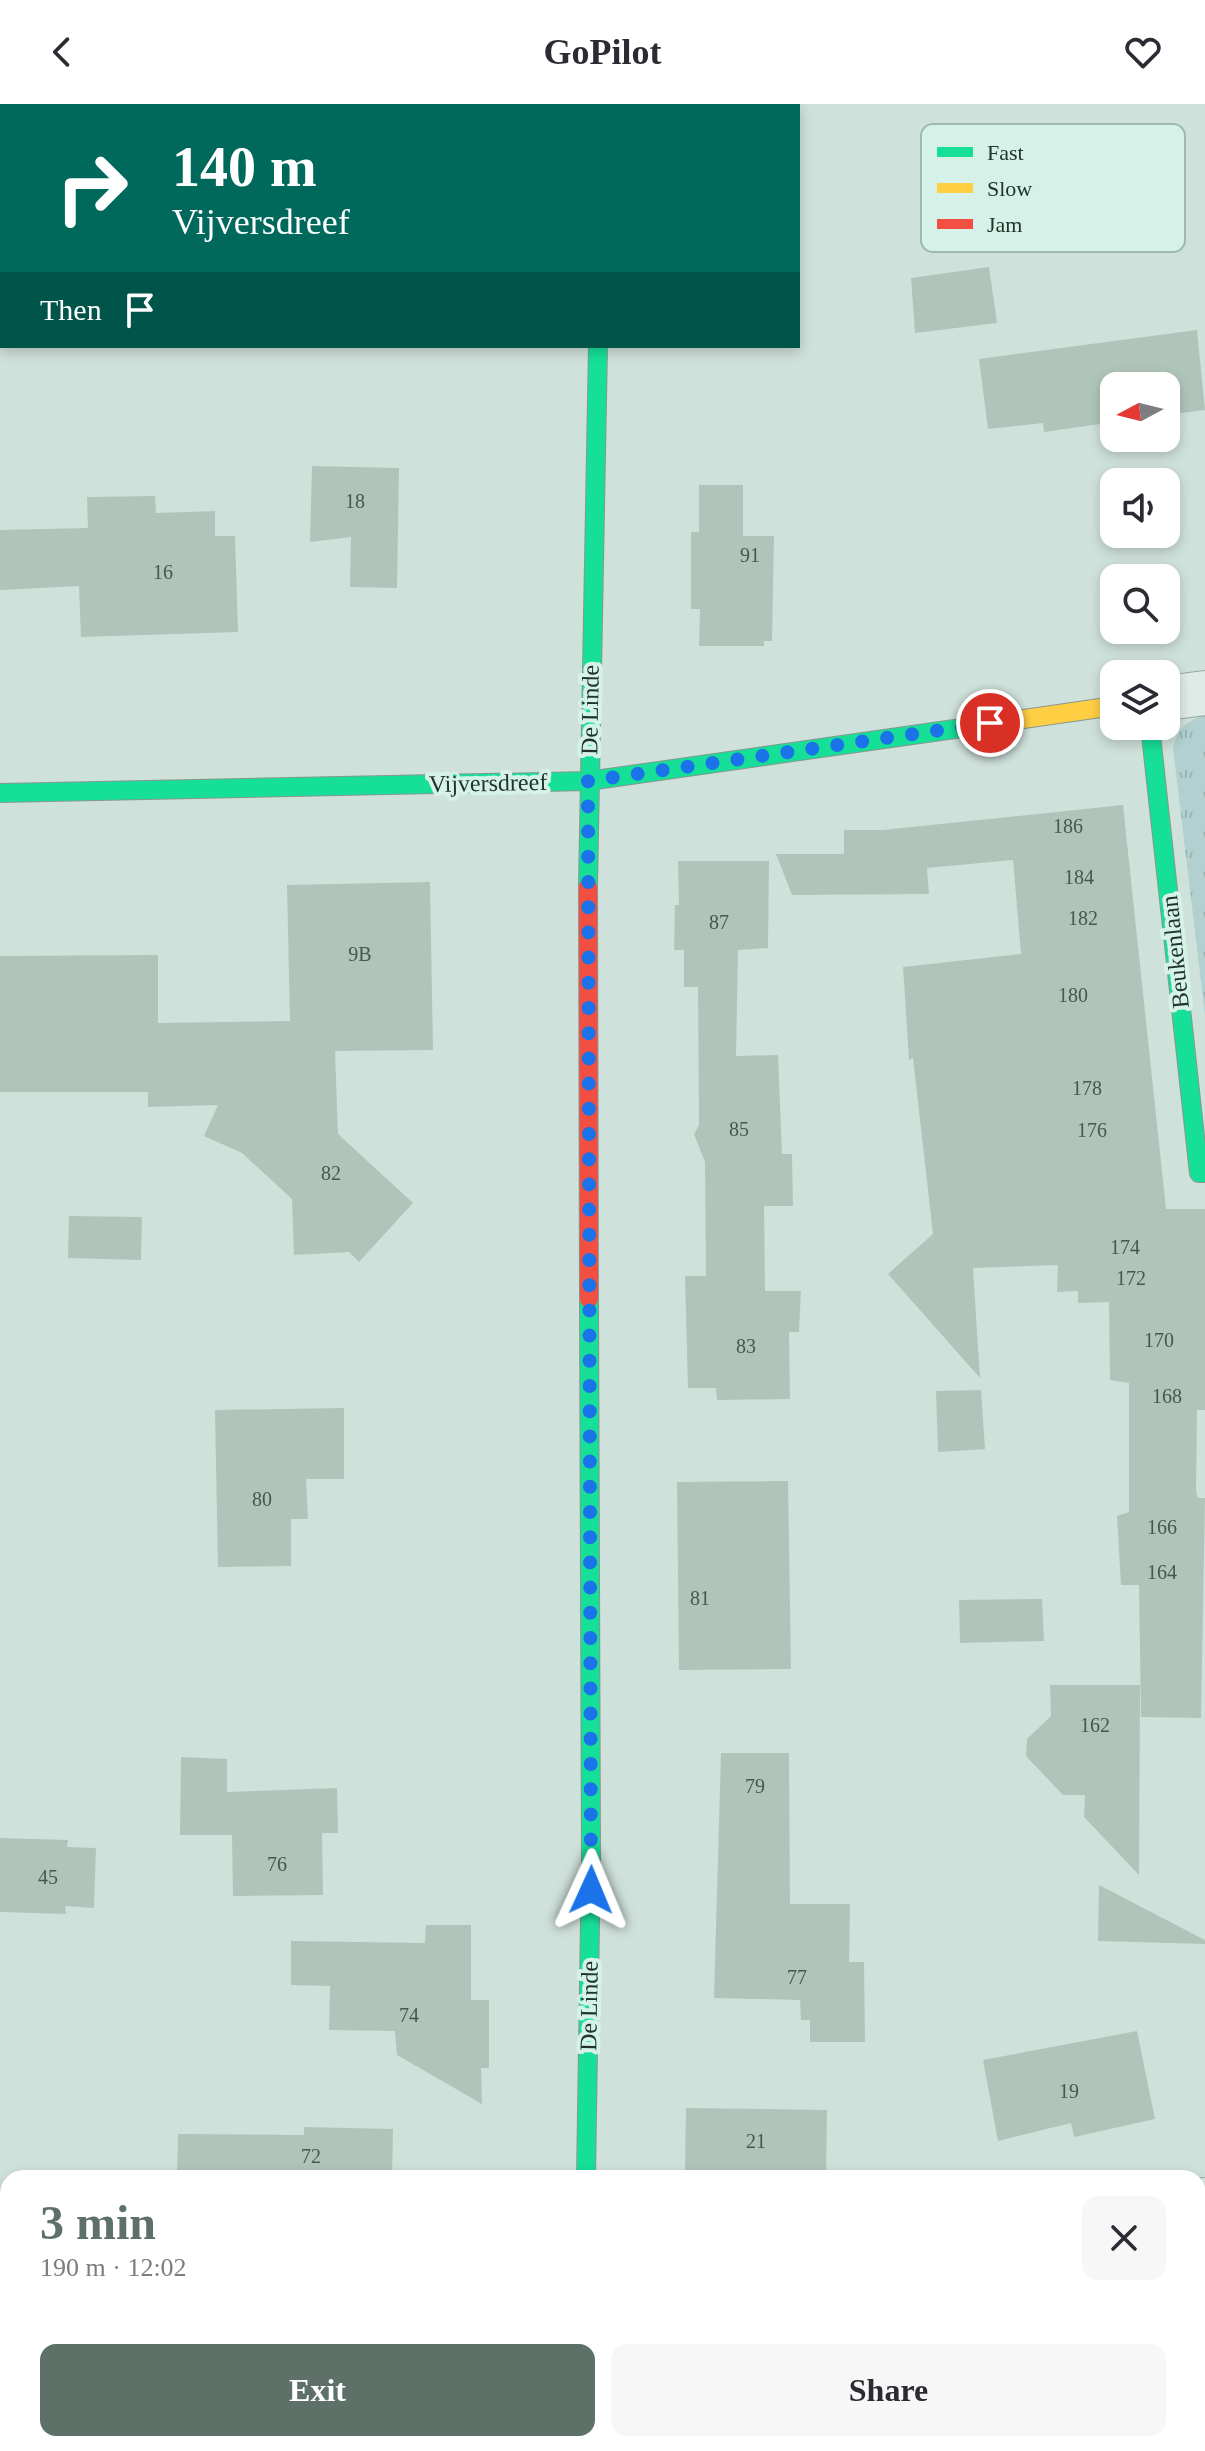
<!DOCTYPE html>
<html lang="en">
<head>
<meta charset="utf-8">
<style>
  body { margin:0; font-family:Georgia,serif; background:#f7f7f7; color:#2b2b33; height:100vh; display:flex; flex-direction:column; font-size:30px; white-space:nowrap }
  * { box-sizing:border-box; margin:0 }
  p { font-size:26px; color:#7c7c81 }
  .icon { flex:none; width:44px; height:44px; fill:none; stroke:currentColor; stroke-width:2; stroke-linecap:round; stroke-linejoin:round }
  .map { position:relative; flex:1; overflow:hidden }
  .drawer { position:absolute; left:0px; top:2066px; width:1206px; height:282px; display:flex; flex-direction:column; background:#fff; border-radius:24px 24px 0 0; box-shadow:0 4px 12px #0003 }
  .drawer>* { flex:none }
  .banner { position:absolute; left:0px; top:0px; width:800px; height:244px; box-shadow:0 4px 12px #0003; background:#00695c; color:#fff; overflow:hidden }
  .needle { width:52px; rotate:263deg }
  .buttons { position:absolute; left:1100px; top:268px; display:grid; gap:16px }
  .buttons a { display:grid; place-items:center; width:80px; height:80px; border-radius:16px; background:#fff; box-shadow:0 4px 12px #0003; font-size:40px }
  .pin { position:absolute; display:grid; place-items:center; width:68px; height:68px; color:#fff; margin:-34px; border:4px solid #fff; border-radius:50%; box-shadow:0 2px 8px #0007 }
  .me { position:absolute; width:88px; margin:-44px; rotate:1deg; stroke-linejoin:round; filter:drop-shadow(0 0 6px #0008) }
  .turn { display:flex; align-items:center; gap:28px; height:168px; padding:0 40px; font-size:36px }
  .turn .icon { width:104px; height:104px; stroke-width:2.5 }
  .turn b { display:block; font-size:56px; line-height:68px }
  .then { display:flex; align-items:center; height:76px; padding:0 40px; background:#0003; gap:16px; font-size:30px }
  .round { display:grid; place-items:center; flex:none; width:84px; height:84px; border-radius:16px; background:#f7f7f7 }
  .head { display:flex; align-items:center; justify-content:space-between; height:136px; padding:0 40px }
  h1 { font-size:48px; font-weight:700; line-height:60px; color:#5d7168 }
  .cta { display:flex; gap:16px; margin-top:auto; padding:16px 40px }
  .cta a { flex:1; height:92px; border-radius:16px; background:#5d7168; color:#fff; font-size:32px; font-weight:700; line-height:92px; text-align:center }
  .cta a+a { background:#f7f7f7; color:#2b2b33 }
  header { display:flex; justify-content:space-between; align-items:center; height:104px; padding:0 40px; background:#fff; font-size:36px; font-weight:700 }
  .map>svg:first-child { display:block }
</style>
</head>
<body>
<header><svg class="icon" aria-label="back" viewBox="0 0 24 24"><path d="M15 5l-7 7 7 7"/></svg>GoPilot<svg class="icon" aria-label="heart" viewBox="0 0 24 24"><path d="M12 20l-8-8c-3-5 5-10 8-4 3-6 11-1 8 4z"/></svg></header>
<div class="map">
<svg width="1205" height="2347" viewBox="0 0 1205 2347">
  <defs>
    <pattern id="grass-tufts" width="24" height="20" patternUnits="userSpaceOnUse" patternTransform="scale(2)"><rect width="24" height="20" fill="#b3d0d0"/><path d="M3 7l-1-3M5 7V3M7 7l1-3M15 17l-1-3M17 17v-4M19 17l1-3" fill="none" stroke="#9ab3b3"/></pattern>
  </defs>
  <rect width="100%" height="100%" fill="#cfe1db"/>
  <!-- grass -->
  <path fill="url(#grass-tufts)" d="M 1205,611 L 1205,911 L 1173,644 C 1178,624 1187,617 1205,611 Z"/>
  <!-- building -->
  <path fill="#b0c5ba" d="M 989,163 L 997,219 L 915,229 L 911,174 Z
    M 1197,226 L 1205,306 L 1166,311 L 1166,282 L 1114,282 L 1114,318 L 1044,328 L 1043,319 L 988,325 L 979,255 Z
    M 312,362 L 399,364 L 397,484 L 350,483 L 351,433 L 310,438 Z
    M 699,381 L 743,381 L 743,432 L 774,432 L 772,537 L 764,537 L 764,542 L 699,542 L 700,505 L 691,505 L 691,428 L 699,428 Z
    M 155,392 L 156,409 L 215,407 L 215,432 L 235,432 L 238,528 L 81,533 L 79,482 L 0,486 L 0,426 L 88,424 L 87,393 Z
    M 1123,701 L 1166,1105 L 1205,1105 L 1205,1306 L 1197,1306 L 1196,1387 L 1198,1394 L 1205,1394 L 1201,1614 L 1141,1613 L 1139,1481 L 1121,1481 L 1117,1412 L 1129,1408 L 1129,1279 L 1110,1276 L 1109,1198 L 1078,1199 L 1078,1187 L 1057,1188 L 1058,1161 L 973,1164 L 980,1274 L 888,1170 L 933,1130 L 913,954 L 909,956 L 903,863 L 1021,850 L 1013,756 L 927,764 L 929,790 L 792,791 L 776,750 L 844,750 L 844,726 L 883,726 Z
    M 678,757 L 769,757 L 768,844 L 738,846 L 736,952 L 778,951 L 782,1050 L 792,1050 L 793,1102 L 764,1102 L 765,1187 L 801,1187 L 799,1228 L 789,1228 L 790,1295 L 717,1296 L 716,1284 L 688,1284 L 685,1172 L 706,1172 L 705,1058 L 694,1030 L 699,1021 L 698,883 L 684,883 L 684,846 L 674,846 L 675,801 L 679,801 Z
    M 430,778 L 433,946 L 335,947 L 338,1030 L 413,1099 L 359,1158 L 349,1148 L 294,1151 L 292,1095 L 242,1049 L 204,1032 L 218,1001 L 148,1003 L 148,988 L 0,988 L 0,852 L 158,851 L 158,919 L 290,917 L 287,781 Z
    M 69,1112 L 142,1113 L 141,1156 L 68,1154 Z
    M 981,1286 L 985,1345 L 938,1348 L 936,1287 Z
    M 344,1304 L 344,1375 L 306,1375 L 308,1415 L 291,1415 L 291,1462 L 218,1463 L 215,1306 Z
    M 788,1377 L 791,1565 L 679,1566 L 677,1378 Z
    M 1042,1495 L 1044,1537 L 960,1539 L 959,1496 Z
    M 1050,1581 L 1140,1581 L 1139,1771 L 1084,1713 L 1085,1691 L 1063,1691 L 1026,1652 L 1027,1635 L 1051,1612 Z
    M 721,1649 L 789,1649 L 790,1800 L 850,1800 L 849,1858 L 864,1858 L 865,1938 L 810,1938 L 810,1916 L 801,1916 L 800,1896 L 714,1894 Z
    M 181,1653 L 227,1655 L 227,1688 L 337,1684 L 338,1729 L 322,1729 L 323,1791 L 233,1792 L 232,1731 L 180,1731 Z
    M 0,1734 L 68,1736 L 67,1743 L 96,1744 L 94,1804 L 65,1802 L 66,1810 L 0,1808 Z
    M 1099,1781 L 1205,1836 L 1205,1840 L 1098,1837 Z
    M 426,1821 L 471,1821 L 471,1896 L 489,1896 L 489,1964 L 481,1964 L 482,2000 L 397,1951 L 395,1927 L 329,1926 L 330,1882 L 291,1881 L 291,1837 L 425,1839 Z
    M 1137,1927 L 1155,2015 L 1074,2033 L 1071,2019 L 998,2037 L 983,1956 Z
    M 686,2004 L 827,2006 L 826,2070 L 685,2067 Z
    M 304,2023 L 393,2025 L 392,2073 L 177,2074 L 178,2030 L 304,2031 Z"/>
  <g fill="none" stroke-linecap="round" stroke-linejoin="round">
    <!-- street casing -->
    <g stroke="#97a7a0" stroke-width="46">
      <path id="street" d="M 604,2 L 604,0
        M 1166,594 L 1205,589
        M 1198,2097 L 1205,2096
        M 1091,2340 L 1095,2347
        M 581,2347 L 581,2340"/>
    </g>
    <!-- fast casing -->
    <g stroke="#889690" stroke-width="20">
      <path id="fast" d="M 1150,622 L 1199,1069 L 1205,1069
        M 0,689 L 588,677 L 976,622
        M 588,783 L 598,242
        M 586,2074 L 591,1754 L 589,1195"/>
    </g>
    <!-- slow casing -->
    <g stroke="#889690" stroke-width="20">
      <path id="slow" d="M 976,622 L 1114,602"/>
    </g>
    <!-- jam casing -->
    <g stroke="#889690" stroke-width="20">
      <path id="jam" d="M 588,783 L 589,1195"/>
    </g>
    <!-- street -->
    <use href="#street" stroke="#e0eae7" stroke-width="44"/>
    <!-- fast -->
    <use href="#fast" stroke="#16e098" stroke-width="18"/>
    <!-- slow -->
    <use href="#slow" stroke="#ffcf43" stroke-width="18"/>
    <!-- jam -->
    <use href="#jam" stroke="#f24e42" stroke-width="18"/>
  </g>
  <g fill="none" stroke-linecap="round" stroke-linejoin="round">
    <!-- route -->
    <path stroke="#1a73e8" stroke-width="14" stroke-dasharray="0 25.2" d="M 591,1786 L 588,677 L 990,619"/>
  </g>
  <g text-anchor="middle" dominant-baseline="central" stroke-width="8" stroke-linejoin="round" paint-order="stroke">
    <!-- number labels -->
    <g font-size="20" fill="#44594e">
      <text x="355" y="397">18</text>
      <text x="750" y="451">91</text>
      <text x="163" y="468">16</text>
      <text x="1068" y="722">186</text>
      <text x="1079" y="773">184</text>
      <text x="1083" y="814">182</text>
      <text x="719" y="818">87</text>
      <text x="360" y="850">9B</text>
      <text x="1073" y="891">180</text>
      <text x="1087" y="984">178</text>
      <text x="739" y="1025">85</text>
      <text x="1092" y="1026">176</text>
      <text x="331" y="1069">82</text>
      <text x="1125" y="1143">174</text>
      <text x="1131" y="1174">172</text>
      <text x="1159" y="1236">170</text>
      <text x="746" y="1242">83</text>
      <text x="1167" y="1292">168</text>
      <text x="262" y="1395">80</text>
      <text x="1162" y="1423">166</text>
      <text x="1162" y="1468">164</text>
      <text x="700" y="1494">81</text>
      <text x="1095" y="1621">162</text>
      <text x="755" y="1682">79</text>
      <text x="277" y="1760">76</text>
      <text x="48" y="1773">45</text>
      <text x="797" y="1873">77</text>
      <text x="409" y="1911">74</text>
      <text x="1069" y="1987">19</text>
      <text x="756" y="2037">21</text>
      <text x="311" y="2052">72</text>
    </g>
    <!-- street labels -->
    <g font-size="24" fill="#20352a" stroke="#d6f2e8">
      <text transform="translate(590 606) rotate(-89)">De Linde</text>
      <text transform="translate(488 679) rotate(-1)">Vijversdreef</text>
      <text transform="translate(1175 848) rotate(-96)">Beukenlaan</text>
      <text transform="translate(589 1902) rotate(-89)">De Linde</text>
    </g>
  </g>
  <!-- legend -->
  <rect x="921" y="20" width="264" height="128" rx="12" fill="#d6f2e8" stroke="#9fb9af" stroke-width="2"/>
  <rect x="937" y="43" width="36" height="10" fill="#16e098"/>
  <rect x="937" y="79" width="36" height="10" fill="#ffcf43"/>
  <rect x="937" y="115" width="36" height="10" fill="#f24e42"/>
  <g font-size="22" fill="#20352a">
    <text x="987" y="56">Fast</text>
    <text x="987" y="92">Slow</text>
    <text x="987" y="128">Jam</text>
  </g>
</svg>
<div class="buttons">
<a><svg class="needle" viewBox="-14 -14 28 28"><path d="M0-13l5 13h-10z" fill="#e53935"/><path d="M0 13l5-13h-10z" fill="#7c7c81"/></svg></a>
<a><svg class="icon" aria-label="sound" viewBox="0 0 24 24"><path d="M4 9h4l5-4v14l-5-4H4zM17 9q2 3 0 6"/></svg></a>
<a><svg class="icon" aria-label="search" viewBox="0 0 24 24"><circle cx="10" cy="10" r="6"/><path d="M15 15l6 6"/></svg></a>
<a><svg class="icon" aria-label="layers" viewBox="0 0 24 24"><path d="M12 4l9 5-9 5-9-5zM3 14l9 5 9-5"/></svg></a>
</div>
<div class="pin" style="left:990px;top:619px;background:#d93025"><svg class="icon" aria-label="arrive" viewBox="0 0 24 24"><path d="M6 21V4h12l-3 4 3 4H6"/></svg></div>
<svg class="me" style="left:591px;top:1786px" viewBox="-20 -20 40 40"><path d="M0-17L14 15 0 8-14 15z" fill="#1a73e8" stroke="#fff" stroke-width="4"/></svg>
<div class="banner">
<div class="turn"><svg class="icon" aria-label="right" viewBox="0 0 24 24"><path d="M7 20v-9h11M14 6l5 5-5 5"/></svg><div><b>140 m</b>Vijversdreef</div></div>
<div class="then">Then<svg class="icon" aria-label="arrive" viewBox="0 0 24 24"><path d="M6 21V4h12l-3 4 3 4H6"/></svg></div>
</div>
<section class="drawer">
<div class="head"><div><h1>3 min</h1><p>190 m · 12:02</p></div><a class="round"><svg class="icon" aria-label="close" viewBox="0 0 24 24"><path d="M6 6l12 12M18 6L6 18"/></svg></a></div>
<div class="cta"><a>Exit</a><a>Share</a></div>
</section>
</div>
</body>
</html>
